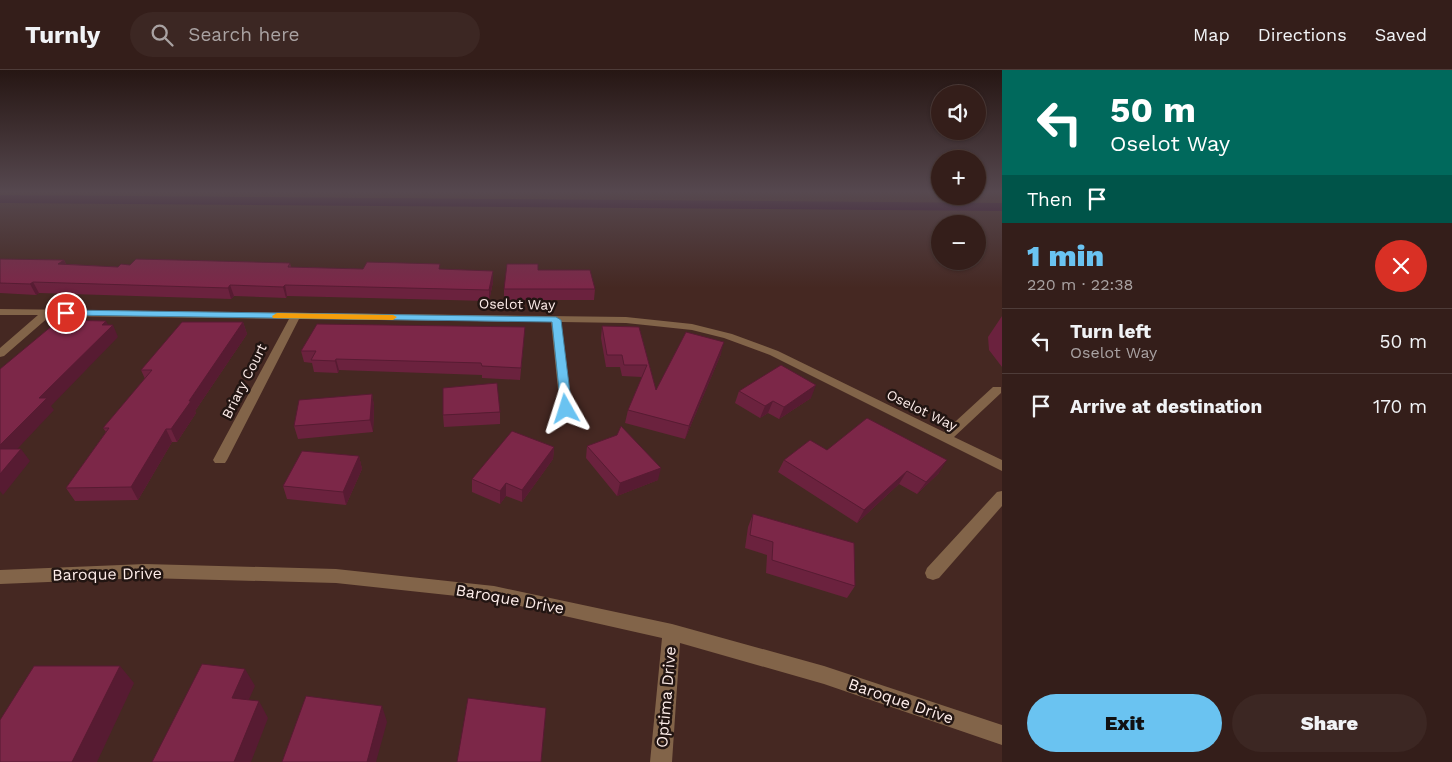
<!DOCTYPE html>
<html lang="en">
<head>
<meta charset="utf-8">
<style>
  body { margin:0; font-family:"Work Sans",sans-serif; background:#3c2723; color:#f1f3f6; height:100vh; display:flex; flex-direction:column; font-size:19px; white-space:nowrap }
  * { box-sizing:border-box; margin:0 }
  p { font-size:16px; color:#a9a2a2 }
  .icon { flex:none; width:28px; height:28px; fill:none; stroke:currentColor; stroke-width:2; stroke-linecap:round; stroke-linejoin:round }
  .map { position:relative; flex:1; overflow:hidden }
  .drawer { display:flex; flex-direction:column; background:#341e1a; width:450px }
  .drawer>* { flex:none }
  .banner { background:#00695c; color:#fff; overflow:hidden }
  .controls { position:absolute; left:931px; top:15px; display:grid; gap:10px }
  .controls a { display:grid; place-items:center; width:55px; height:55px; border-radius:50%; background:#341e1a; box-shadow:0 1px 4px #0004,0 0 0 1px #4e3c39; font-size:25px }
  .pin { position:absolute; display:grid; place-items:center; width:42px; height:42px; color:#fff; margin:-21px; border:2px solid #fff; border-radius:50%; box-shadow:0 1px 5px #0007 }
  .me { position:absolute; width:55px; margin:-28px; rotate:354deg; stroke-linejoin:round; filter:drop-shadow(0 0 4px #0008) }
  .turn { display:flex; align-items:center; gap:18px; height:105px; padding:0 25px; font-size:22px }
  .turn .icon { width:65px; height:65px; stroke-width:2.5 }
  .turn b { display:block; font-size:35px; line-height:42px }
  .then { display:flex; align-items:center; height:48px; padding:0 25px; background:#0003; gap:10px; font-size:19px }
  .round { display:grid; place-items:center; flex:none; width:52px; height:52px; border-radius:26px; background:#3c2723 }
  .head { display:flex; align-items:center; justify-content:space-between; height:85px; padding:0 25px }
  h1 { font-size:30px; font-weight:800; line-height:38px; color:#6ac3f1 }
  .cta { display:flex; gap:10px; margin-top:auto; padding:10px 25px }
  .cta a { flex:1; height:58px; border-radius:30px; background:#6ac3f1; color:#111; font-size:20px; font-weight:800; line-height:58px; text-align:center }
  .cta a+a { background:#3c2723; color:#f1f3f6 }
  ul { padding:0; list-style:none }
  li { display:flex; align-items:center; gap:15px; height:65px; padding:0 25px; border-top:1px solid #4e3c39 }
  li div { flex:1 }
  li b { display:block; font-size:19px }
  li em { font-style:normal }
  header { display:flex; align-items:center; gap:30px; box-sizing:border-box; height:70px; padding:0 25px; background:#341e1a; border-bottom:1px solid #4e3c39 }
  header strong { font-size:24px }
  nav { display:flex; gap:28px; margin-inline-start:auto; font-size:18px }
  .search { width:350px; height:45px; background:#3c2723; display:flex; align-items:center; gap:12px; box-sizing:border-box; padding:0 18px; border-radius:28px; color:#a9a2a2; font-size:19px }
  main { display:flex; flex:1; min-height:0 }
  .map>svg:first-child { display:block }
</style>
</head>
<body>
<header>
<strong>Turnly</strong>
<div class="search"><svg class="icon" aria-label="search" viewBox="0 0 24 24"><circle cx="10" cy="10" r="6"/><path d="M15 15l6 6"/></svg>Search here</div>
<nav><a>Map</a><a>Directions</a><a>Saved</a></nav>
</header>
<main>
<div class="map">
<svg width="1002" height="692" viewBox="0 0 1002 692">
  <rect width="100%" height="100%" fill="#452822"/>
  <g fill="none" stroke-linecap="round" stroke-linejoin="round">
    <!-- canal -->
    <path fill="#2d002d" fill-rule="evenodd" d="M 0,125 L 1002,133 L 1002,141 L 0,133 Z"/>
    <!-- minor -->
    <path fill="#826449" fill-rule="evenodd" d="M 0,239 L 626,247 L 692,254 L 732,264 L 778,281 L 944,362 L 993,317 L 1001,317 L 1001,323 L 954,367 L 1002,390 L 1002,401 L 770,285 L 724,268 L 692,260 L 626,253 L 561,252 L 572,339 L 566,343 L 560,339 L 551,252 L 299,249 L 227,390 L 225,393 L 215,393 L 213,390 L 289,249 L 50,246 L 4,286 L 0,287 L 0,278 L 38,245 L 0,245 Z
      M 1002,421 L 1002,436 L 939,508 L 933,510 L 927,508 L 925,503 L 927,498 L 997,422 Z
      M 145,494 L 336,499 L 494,516 L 672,554 L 824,596 L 1002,655 L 1002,675 L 824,614 L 680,573 L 672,692 L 650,692 L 662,568 L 494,530 L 336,513 L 145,508 L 0,514 L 0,500 Z"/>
  </g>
  <!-- wall -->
  <path fill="#6b223e" d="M 0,189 L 64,190 L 66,194 L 118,197 L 290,193 L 291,197 L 363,199 L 441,199 L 493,201 L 493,212 L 489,231 L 287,226 L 286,228 L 234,226 L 231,229 L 39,223 L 36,225 L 0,223 Z
    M 538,200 L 595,219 L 594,230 L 504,230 L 504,219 Z
    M 1002,246 L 1002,297 L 989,280 L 988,267 Z
    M 243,252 L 247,264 L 195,341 L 196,343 L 177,372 L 172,372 L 138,430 L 75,431 L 66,418 L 106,362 L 103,358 L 145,309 L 141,300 Z
    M 602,256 L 639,257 L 656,320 L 721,284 L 685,369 L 625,353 L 628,340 L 642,307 L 622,306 L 620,297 L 606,297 L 601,268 Z
    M 524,269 L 520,310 L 482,308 L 482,305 L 339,300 L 338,303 L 314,302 L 312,293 L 304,292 L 301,281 Z
    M 739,321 L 811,328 L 779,349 L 768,343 L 760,348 L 735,333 Z
    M 372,324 L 374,336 L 373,362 L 298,369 L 294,356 Z
    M 500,342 L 500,354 L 444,357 L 443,345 Z
    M 587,376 L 658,410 L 617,426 L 586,388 Z
    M 554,377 L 553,389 L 522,432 L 506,426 L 500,434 L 472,422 L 472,409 Z
    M 827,380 L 939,403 L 917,424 L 899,414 L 857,453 L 778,402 L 784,390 Z
    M 359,386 L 362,399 L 346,435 L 287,429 L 283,416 Z
    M 753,444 L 855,516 L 847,528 L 766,503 L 767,485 L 745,478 L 748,457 Z"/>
  <!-- shaded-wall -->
  <path fill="#571b32" d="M 64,190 L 69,201 L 58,194 Z
    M 493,201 L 493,212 L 489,231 L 489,220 Z
    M 33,212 L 39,223 L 36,225 L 30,214 Z
    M 230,215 L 234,226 L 231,229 L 228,218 Z
    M 285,215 L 287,226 L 286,228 L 283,217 Z
    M 106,251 L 110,258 L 113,255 L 118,267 L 51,336 L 54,340 L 5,392 L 0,384 L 0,375 L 39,328 Z
    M 243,252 L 247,264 L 195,341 L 196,343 L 177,372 L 171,359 L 189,331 Z
    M 724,272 L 721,284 L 685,369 L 689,356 Z
    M 336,289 L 339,300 L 338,303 L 335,291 Z
    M 816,315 L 811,328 L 779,349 L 784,337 Z
    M 372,324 L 374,336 L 373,362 L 370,350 Z
    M 773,331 L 768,343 L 760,348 L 765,336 Z
    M 166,359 L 172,372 L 138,430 L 131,417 Z
    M 554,377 L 553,389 L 522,432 L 522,420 Z
    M 21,379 L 30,391 L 3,425 L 0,421 L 0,404 Z
    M 359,386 L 362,399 L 346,435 L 343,422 Z
    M 947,390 L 939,403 L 917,424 L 926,412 Z
    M 661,398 L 658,410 L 617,426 L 620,413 Z
    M 907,401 L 899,414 L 857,453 L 864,440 Z
    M 506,413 L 506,426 L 500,434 L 500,421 Z
    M 120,596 L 134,613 L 97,692 L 72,692 Z
    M 245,599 L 255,616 L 242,645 L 232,628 Z
    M 259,631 L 268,648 L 251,692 L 234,692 Z
    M 382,636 L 387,652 L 376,692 L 367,692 Z"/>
  <!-- building -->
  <path fill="#7c2748" stroke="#571b32" d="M 0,189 L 64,190 L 58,194 L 118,197 L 121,194 L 130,195 L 136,189 L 177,190 L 290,193 L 288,197 L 363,199 L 367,192 L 440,194 L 439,199 L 493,201 L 489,220 L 285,215 L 283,217 L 230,215 L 228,218 L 33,212 L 30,214 L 0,213 Z
    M 507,194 L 538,194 L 538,200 L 590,200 L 595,219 L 504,219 Z
    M 59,250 L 106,251 L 102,255 L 113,255 L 39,328 L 47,328 L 0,375 L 0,299 Z
    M 182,252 L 243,252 L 189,331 L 191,331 L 171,359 L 166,359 L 131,417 L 66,418 L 109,358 L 103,358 L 152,300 L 141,300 Z
    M 317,254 L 525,257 L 521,298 L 482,296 L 481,293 L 336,289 L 335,291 L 311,290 L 316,281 L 301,281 Z
    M 602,256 L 639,257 L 656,320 L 686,262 L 724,272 L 689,356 L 628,340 L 647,295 L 624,295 L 622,285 L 607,285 Z
    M 781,295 L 816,315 L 784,337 L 773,331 L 765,336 L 739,321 Z
    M 497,313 L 500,342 L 443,345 L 443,318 Z
    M 372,324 L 370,350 L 294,356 L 299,330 Z
    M 867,348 L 947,390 L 926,412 L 907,401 L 864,440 L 784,390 L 810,370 L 827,380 Z
    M 621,356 L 661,398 L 620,413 L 587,376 L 617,365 Z
    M 512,361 L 554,377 L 522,420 L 506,413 L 500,421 L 472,409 Z
    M 0,379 L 21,379 L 0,404 Z
    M 302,381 L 359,386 L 343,422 L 283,416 Z
    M 753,444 L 854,473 L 855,516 L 772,490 L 773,472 L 750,465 Z
    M 202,594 L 245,599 L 232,628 L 259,631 L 234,692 L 152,692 Z
    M 34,596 L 120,596 L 72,692 L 0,692 L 0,650 Z
    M 306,626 L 382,636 L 367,692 L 282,692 Z
    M 468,628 L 546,638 L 541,692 L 457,692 Z"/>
  <!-- sky -->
  <linearGradient id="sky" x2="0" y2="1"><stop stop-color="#261613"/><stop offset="0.56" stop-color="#56484f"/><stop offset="1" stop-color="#56484f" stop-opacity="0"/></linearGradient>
  <rect width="1002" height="218" fill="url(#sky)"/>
  <!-- route -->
  <path fill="#6ac3f1" stroke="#457f9d" d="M 66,240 L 556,247 L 561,250 L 572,339 L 566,343 L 561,339 L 552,252 L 63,245 L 62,243 Z"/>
  <!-- slow -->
  <path fill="#f59e0b" d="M 277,243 L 393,245 L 397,247 L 393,250 L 273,248 L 272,246 Z"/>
  <g text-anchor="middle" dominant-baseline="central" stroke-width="5" stroke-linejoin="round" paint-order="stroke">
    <!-- street labels -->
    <g font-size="14" fill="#feedea" stroke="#221512">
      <text transform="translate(517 234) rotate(1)">Oselot Way</text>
      <text transform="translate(244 311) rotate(-63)">Briary Court</text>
      <text transform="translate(922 340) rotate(26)">Oselot Way</text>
    </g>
    <!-- near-street labels -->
    <g font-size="16" fill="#feedea" stroke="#221512">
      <text transform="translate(107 504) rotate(-1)">Baroque Drive</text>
      <text transform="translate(510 529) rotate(10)">Baroque Drive</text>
      <text transform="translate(666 627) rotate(-85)">Optima Drive</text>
      <text transform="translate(901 631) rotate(19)">Baroque Drive</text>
    </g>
  </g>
</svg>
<div class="controls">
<a><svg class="icon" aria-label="sound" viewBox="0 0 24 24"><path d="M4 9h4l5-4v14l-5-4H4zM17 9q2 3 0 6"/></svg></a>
<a>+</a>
<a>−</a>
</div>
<div class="pin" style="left:66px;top:243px;background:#d93025"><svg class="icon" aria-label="arrive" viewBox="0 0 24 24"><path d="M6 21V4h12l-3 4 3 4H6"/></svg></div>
<svg class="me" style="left:566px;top:339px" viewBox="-20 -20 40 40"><path d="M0-17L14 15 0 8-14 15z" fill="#6ac3f1" stroke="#fff" stroke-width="4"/></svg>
</div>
<section class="drawer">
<div class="banner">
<div class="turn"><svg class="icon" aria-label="left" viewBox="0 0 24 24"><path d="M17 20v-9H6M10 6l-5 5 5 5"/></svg><div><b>50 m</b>Oselot Way</div></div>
<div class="then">Then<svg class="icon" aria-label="arrive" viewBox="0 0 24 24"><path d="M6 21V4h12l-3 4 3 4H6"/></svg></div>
</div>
<div class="head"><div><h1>1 min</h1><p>220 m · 22:38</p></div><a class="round" style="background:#d93025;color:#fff"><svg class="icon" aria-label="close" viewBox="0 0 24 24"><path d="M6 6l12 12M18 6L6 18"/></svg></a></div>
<ul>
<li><svg class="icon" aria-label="left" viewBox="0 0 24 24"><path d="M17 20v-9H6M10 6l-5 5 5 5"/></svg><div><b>Turn left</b><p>Oselot Way</p></div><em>50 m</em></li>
<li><svg class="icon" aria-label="arrive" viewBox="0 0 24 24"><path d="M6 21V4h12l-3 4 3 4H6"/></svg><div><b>Arrive at destination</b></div><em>170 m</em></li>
</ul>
<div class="cta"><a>Exit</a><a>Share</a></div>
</section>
</main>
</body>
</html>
